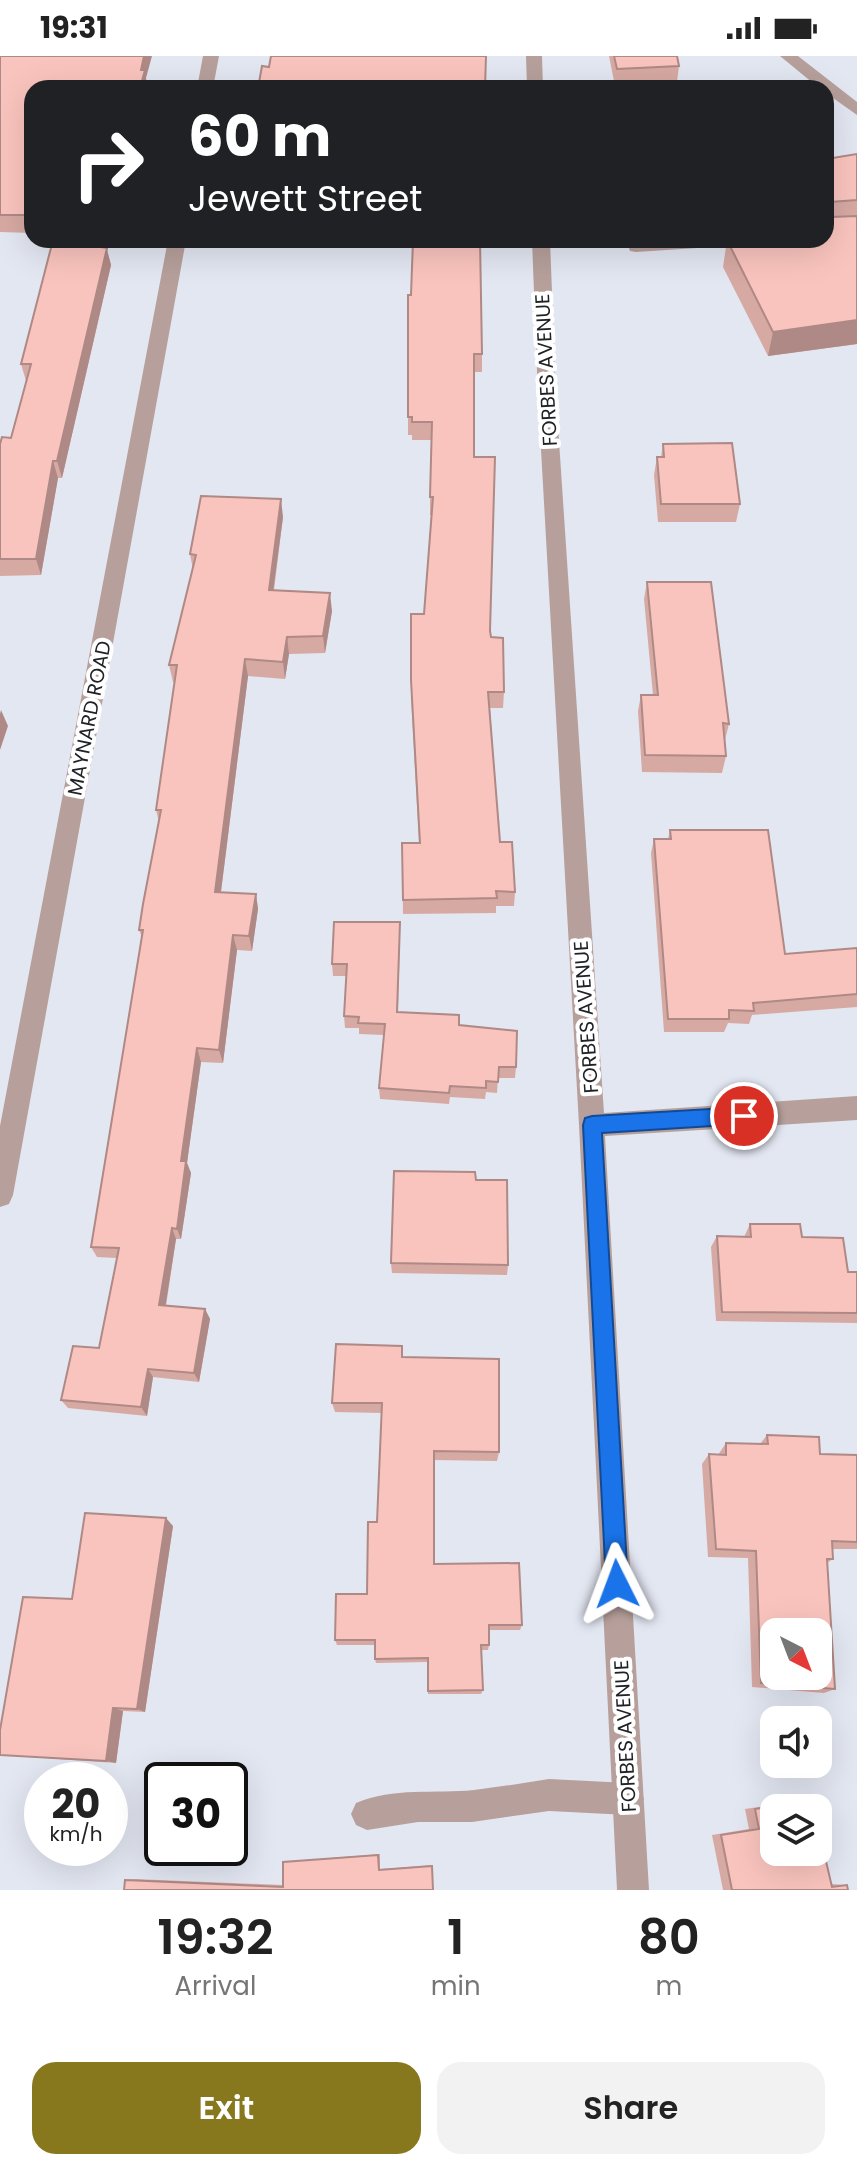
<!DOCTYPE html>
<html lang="en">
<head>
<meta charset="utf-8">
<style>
  body { margin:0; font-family:Poppins,sans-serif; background:#f2f2f2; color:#222; height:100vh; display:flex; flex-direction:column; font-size:30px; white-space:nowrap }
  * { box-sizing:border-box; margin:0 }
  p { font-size:26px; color:#767676 }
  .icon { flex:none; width:44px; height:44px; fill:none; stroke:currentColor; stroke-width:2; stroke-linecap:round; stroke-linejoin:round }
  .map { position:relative; height:1834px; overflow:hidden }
  .drawer { display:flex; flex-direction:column; background:#fff; flex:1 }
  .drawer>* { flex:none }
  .top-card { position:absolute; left:24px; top:24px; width:810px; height:168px; border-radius:24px; box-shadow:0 8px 32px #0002; background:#202124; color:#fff; overflow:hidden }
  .needle { width:52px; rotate:138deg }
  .fabs { position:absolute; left:760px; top:1562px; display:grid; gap:16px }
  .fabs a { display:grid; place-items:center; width:72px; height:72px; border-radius:16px; background:#fff; box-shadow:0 8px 32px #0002; font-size:40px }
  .speed { position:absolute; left:24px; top:1706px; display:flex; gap:16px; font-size:40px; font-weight:700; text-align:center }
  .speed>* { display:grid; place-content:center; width:104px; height:104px; border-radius:50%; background:#fff; box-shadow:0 8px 32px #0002; line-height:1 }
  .speed small { font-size:20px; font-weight:400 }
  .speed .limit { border:4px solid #111; border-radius:12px; background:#fff; color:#111 }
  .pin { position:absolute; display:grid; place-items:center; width:68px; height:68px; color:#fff; margin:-34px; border:4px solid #fff; border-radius:50%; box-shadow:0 2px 8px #0007 }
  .me { position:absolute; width:88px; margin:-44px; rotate:357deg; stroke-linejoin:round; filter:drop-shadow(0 0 6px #0008) }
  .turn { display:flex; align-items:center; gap:28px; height:168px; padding:0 32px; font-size:36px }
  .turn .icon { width:104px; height:104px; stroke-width:2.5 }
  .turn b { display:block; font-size:56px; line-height:68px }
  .eta { display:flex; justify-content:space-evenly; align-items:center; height:136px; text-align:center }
  .eta b { font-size:48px; font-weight:600; line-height:56px }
  .cta { display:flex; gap:16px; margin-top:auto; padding:16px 32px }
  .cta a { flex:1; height:92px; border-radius:24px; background:#87781d; color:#fff; font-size:32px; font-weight:600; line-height:92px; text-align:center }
  .cta a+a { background:#f2f2f2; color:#222 }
  .status { display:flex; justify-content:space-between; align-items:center; height:56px; padding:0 40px; background:#fff; direction:ltr }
  .status svg { height:22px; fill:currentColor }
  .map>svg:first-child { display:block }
</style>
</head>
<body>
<div class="status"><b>19:31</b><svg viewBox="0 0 49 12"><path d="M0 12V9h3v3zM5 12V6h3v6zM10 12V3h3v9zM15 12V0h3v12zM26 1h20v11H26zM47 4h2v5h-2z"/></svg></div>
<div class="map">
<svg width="857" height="1834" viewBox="0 0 857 1834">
  <rect width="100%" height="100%" fill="#e3e7f2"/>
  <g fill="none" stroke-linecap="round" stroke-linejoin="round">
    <!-- service -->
    <path fill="#b7a09b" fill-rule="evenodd" d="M 626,184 L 644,185 L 752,184 L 743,189 L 636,196 L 630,195 Z
      M 549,1723 L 628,1727 L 639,1732 L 644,1743 L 639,1754 L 628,1759 L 549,1755 L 472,1766 L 418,1766 L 367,1774 L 356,1769 L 351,1758 L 356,1747 C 394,1731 434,1738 474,1734 C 499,1731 524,1727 549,1723 Z"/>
    <!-- minor -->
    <path fill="#b7a09b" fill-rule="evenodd" d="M 203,0 L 219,0 L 213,32 L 197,32 Z
      M 526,0 L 542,0 L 543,32 L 527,32 Z
      M 780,0 L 798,0 L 857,46 L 857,59 L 826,37 L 826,32 L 819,32 Z
      M 168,184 L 186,184 L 13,1139 L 9,1148 L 0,1151 L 0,1070 Z
      M 532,184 L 550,184 L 556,340 L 604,1057 L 857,1040 L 857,1064 L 605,1080 L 649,1834 L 617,1834 L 579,1069 L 538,340 Z"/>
  </g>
  <!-- wall -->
  <path fill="#d7a9a3" d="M 0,0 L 146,22 L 147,32 L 32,32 L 32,177 L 0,176 Z
    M 609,0 L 677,0 L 679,10 L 677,26 L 615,30 Z
    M 857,98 L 857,288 L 768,300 L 723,211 L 727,184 L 826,184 L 826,103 Z
    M 53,184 L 110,184 L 107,194 L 111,209 L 62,422 L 58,422 L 41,519 L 0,520 L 0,388 L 11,382 L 26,325 L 21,308 Z
    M 408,239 L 411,239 L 482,298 L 482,316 L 474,316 L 474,401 L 491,581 L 504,636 L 503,652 L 490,652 L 500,786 L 515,836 L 514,850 L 496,850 L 496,857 L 403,858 L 402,787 L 419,787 L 411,640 L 411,558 L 424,558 L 431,459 L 430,459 L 430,441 L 431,384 L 412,384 L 412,379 L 408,379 Z
    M 663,388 L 740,448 L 736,466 L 658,466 L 654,419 L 657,401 L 661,401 Z
    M 283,461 L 274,534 L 332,555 L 325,597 L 289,598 L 285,623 L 248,620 L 221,836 L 256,838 L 258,853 L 252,895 L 237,894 L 223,1007 L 201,1006 L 187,1107 L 191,1117 L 181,1183 L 176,1183 L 166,1250 L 205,1253 L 210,1263 L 199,1326 L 153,1321 L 147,1360 L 68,1352 L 61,1344 L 99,1292 L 117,1202 L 97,1201 L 91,1191 L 142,881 L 139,874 L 159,766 L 156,754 L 175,626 L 173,626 L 169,609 L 193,514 L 190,498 Z
    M 647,526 L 729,668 L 725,684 L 726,700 L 722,717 L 642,716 L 638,655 L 641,639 L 653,639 L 644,543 Z
    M 670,774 L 785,898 L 857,892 L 857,951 L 752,959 L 749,968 L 728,967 L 724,976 L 664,976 L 651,797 L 654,783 L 668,783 Z
    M 400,878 L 398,956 L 459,969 L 516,1011 L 515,1022 L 498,1022 L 497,1037 L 486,1036 L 485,1043 L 450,1041 L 449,1048 L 380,1043 L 379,1032 L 384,979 L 359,978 L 359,972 L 345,972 L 344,960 L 346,920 L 333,920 L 332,908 Z
    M 476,1124 L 508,1209 L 507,1219 L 392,1217 L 391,1207 Z
    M 750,1168 L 802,1181 L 848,1216 L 857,1216 L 857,1267 L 716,1265 L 711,1191 L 717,1180 L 744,1181 Z
    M 402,1290 L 403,1301 L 499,1396 L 497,1405 L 434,1404 L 434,1508 L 522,1569 L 520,1574 L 489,1574 L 489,1589 L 488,1594 L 481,1594 L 483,1634 L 481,1638 L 428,1638 L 428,1606 L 376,1607 L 375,1603 L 375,1589 L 337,1589 L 335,1584 L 367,1538 L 377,1466 L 382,1357 L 335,1356 L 332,1347 Z
    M 767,1379 L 820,1398 L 857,1399 L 857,1493 L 832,1493 L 833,1503 L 827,1507 L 835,1633 L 824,1637 L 752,1631 L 748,1502 L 708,1501 L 702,1408 L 709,1398 L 718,1399 L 726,1387 L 760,1388 Z
    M 173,1470 L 145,1656 L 123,1655 L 116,1707 L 0,1699 L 72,1543 Z
    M 812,1743 L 831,1828 L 847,1829 L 848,1834 L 723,1834 L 712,1779 L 749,1773 L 745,1753 Z
    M 380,1798 L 380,1813 L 431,1809 L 433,1834 L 124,1834 L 125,1824 L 134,1823 L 283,1829 L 283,1806 Z"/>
  <!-- shaded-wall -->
  <path fill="#af8985" d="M 144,0 L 152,0 L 146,22 L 147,32 L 140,32 L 141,14 Z
    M 102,184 L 110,184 L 107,194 L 111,209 L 62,422 L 57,405 Z
    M 857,264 L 857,288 L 768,300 L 773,276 Z
    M 53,405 L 58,422 L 41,519 L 36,503 Z
    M 281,443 L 283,461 L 271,551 L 269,534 Z
    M 330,537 L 332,555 L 325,597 L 323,580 Z
    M 287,581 L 289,598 L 285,623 L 283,606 Z
    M 245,603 L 248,620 L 219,851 L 215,836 Z
    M 1,654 L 8,670 L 0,694 L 0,658 Z
    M 256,838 L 258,853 L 252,895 L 249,880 Z
    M 233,879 L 237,894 L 223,1007 L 219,994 Z
    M 197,992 L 201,1006 L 187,1107 L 191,1117 L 181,1183 L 177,1173 L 181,1105 Z
    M 172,1172 L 176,1183 L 164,1259 L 159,1249 Z
    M 205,1253 L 210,1263 L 199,1326 L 194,1317 Z
    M 148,1313 L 153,1321 L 147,1360 L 141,1351 Z
    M 166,1462 L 173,1470 L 145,1656 L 137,1653 Z
    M 113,1652 L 123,1655 L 116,1707 L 106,1705 Z"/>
  <!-- building -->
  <path fill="#fac4be" stroke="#af8985" stroke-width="2" fill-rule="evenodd" d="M 0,0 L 144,0 L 141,14 L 145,14 L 140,32 L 32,32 L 32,159 L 0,159 Z
    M 271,0 L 486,0 L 485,32 L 258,32 L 262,10 L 269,11 Z
    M 614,0 L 677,0 L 679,10 L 617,13 Z
    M 857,98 L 857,144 L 830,146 L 829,158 L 832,161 L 857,160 L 857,264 L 773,276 L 728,186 L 734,186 L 733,184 L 826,184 L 826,103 Z
    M 53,184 L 102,184 L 100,191 L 107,192 L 57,405 L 53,405 L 36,503 L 0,503 L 0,388 L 2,381 L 11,382 L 31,308 L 21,308 Z
    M 413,184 L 480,184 L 482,298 L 474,298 L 474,401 L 495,401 L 490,575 L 491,581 L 503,582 L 504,636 L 488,636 L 500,786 L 512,786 L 515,836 L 496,835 L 497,842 L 403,844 L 402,787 L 420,787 L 411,624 L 411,558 L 424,558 L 433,441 L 430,441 L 432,366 L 412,366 L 412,361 L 408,361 L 408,239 L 411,239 Z
    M 732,387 L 740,448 L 661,448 L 657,401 L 664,401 L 663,388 Z
    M 201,440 L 281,443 L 269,534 L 330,537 L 323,580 L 287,581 L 283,606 L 245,603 L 215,836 L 256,838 L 249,880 L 233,879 L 219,994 L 197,992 L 181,1105 L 186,1105 L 177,1173 L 172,1172 L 159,1249 L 205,1253 L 194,1317 L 148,1313 L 141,1351 L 61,1344 L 73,1290 L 99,1292 L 119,1192 L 91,1191 L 143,874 L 139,874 L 143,848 L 161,754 L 156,754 L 177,609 L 169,609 L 196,499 L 190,498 Z
    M 647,526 L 711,526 L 729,668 L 723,667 L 726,700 L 645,699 L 641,639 L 658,639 Z
    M 670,774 L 768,774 L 785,898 L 857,892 L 857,938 L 753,947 L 754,955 L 729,954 L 729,963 L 668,963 L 654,783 L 671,783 Z
    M 334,866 L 400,866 L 397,956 L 459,959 L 459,969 L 517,975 L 516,1011 L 499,1011 L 498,1026 L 486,1025 L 486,1032 L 450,1030 L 449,1037 L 379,1032 L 385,968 L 358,967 L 359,961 L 344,960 L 347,908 L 332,908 Z
    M 394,1115 L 475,1116 L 476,1124 L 507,1124 L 508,1209 L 391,1207 Z
    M 750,1168 L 800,1168 L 802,1181 L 843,1182 L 848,1216 L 857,1216 L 857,1257 L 722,1256 L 717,1180 L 751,1181 Z
    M 336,1288 L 402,1290 L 402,1301 L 499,1303 L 499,1396 L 434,1395 L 434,1508 L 519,1507 L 522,1569 L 489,1569 L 489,1589 L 481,1589 L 483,1634 L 428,1635 L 428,1602 L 375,1603 L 375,1584 L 335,1584 L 336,1538 L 367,1538 L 368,1466 L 377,1466 L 382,1347 L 332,1347 Z
    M 767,1379 L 819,1381 L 820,1398 L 857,1399 L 857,1486 L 832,1485 L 833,1503 L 827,1503 L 835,1633 L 761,1627 L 756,1495 L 716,1493 L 709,1398 L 726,1399 L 726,1387 L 768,1388 ZM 774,1576 L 818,1576 L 818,1620 L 774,1620 Z
    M 85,1457 L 166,1462 L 137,1653 L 113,1652 L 106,1705 L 0,1699 L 0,1674 L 23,1541 L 72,1543 Z
    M 812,1743 L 814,1752 L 774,1752 L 774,1796 L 818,1796 L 818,1771 L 832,1831 L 847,1829 L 848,1834 L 732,1834 L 721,1779 L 759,1773 L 755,1753 Z
    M 378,1799 L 379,1814 L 432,1810 L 433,1834 L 124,1834 L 125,1824 L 283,1831 L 283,1806 Z"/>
  <!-- route -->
  <path fill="#1a73e8" stroke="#114b97" stroke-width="2" d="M 744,1051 L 750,1053 L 753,1060 L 750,1066 L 744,1068 L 602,1077 L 628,1528 L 625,1536 L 617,1540 L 609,1536 L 606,1528 L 583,1069 L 585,1062 L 592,1060 Z"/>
  <g text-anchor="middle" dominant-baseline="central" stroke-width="8" stroke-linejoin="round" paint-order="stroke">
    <!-- street labels -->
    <g font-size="20" fill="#202226" stroke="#fff">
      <text transform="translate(546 314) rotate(-93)">FORBES AVENUE</text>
      <text transform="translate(89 662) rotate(-79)">MAYNARD ROAD</text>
      <text transform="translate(586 961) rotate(-94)">FORBES AVENUE</text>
      <text transform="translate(625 1680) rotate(-93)">FORBES AVENUE</text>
    </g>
  </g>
</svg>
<div class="fabs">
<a><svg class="needle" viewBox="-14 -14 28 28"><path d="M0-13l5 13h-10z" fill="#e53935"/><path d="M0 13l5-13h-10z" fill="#767676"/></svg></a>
<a><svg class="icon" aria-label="sound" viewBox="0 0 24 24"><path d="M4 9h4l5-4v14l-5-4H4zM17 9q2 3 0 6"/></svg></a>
<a><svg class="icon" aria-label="layers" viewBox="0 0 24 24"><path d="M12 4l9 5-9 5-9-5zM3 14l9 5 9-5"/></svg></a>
</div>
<div class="speed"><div>20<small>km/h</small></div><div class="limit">30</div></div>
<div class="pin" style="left:744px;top:1060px;background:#d93025"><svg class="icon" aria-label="arrive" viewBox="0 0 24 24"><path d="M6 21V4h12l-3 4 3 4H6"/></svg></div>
<svg class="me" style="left:617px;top:1528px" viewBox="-20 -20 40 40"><path d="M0-17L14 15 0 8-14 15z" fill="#1a73e8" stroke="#fff" stroke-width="4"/></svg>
<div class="top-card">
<div class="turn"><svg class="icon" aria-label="right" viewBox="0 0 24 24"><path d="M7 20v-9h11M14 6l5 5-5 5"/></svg><div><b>60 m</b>Jewett Street</div></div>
</div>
</div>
<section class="drawer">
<div class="eta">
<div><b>19:32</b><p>Arrival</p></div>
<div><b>1</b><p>min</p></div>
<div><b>80</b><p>m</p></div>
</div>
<div class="cta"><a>Exit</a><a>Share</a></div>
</section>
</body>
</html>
